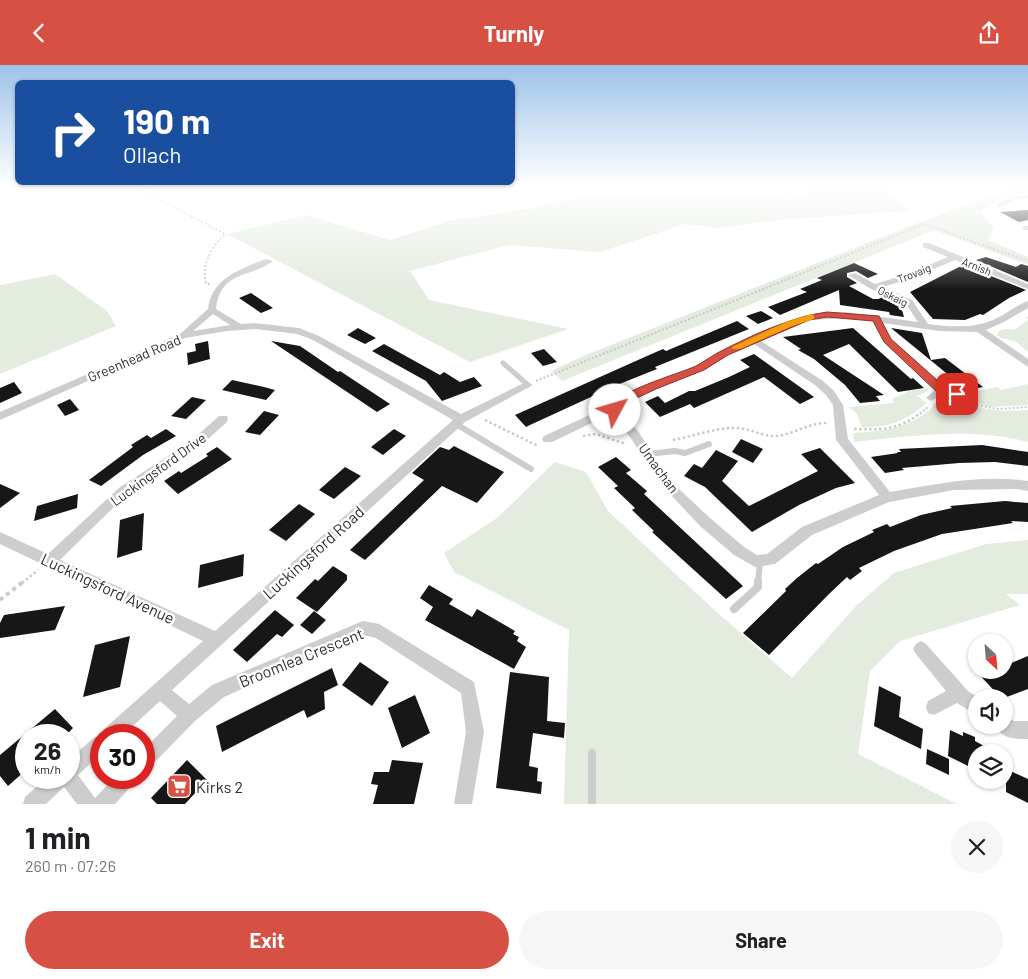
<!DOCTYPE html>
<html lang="en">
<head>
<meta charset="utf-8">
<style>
  body { margin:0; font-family:Barlow,sans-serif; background:#f6f6f6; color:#202124; height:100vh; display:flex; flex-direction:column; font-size:19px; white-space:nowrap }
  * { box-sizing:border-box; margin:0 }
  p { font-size:16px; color:#757577 }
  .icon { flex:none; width:28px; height:28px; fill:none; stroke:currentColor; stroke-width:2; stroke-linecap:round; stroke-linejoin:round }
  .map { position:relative; height:739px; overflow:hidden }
  .side { display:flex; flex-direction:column; background:#fff; flex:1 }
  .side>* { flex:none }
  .hud { position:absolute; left:15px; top:15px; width:500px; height:105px; border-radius:8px; box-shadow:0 1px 4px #0004; background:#1a4fa0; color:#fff; overflow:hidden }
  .needle { width:32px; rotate:154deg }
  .fabs { position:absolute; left:968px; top:569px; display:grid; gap:10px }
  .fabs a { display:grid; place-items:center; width:45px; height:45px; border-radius:50%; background:#fff; box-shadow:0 1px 4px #0004; font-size:25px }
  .speed { position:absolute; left:15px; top:659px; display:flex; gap:10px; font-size:25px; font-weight:700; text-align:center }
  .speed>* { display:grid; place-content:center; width:65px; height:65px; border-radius:50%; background:#fff; box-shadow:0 1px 4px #0004; line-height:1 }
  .speed small { font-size:12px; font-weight:400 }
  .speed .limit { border:8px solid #d22; background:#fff; color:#111 }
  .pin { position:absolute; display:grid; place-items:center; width:42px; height:42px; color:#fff; margin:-21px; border-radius:10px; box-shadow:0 2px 8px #0006 }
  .me { position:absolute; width:55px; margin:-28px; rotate:51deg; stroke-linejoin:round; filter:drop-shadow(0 0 4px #0008) }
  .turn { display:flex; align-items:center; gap:18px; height:105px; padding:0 25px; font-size:22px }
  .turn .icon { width:65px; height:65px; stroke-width:2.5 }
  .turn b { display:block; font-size:35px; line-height:42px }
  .round { display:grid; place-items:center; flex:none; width:52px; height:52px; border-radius:26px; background:#f6f6f6 }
  .summary { display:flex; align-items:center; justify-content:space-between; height:85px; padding:0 25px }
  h1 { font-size:30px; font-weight:700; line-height:38px }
  .button { display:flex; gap:10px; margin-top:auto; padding:10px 25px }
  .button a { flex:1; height:58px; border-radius:30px; background:#d65143; color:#fff; font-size:20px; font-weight:700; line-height:58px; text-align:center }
  .button a+a { background:#f6f6f6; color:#202124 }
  header { display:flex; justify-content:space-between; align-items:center; height:65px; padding:0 25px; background:#d65143; color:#fff; font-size:22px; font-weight:700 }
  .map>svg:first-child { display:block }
</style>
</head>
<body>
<header><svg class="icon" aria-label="back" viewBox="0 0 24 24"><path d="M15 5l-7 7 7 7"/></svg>Turnly<svg class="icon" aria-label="share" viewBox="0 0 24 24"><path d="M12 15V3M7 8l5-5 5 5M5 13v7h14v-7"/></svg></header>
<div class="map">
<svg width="1028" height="739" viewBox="0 0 1028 739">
  <rect width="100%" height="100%" fill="#fff"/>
  <!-- green -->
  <path fill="#e4ebdf" d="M 814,121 L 871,121 L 882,123 L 909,146 L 786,154 L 719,163 L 685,159 L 600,187 L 509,180 L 410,206 L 429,235 L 568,264 L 470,297 L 227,169 L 306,150 L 390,175 L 448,156 L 528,144 L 600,128 L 795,134 Z
    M 1018,121 L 1028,121 L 1028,125 L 1021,129 L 1005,132 L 980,147 L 994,163 L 988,175 L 1028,192 L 1028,200 L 934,165 L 562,316 L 551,306 L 581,292 L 920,157 Z
    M 55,209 L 107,246 L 116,261 L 0,309 L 0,220 Z
    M 1028,251 L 1028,287 L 1015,276 L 1001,273 L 997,270 L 999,266 L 1006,264 L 1014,265 L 1028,255 L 1026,252 Z
    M 1028,319 L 1028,340 L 989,342 L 977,338 L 976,333 L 965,328 L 998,322 L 1001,325 Z
    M 928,323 L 928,326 L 917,331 L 927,338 C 903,357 892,361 862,363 L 857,349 L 849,342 L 894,338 L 892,334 L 909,326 Z
    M 947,334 L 986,344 L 1004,346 L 1028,345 L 1028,377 C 972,362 911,371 854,377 L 853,368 C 884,366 910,363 933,342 L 933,339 Z
    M 555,397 L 586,407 L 608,446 L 711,542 L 792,613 L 857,540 L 894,508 L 986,479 L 1028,475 L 1028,529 L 1006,529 L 1020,540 L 900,576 L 870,606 L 858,689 L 957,739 L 564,739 L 569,565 L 454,507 L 444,488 L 497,453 Z"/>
  <!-- building -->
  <path fill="#171717" d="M 1028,145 L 1028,155 L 1019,157 L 1000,147 Z
    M 986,192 L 1016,202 L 1021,199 L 1028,201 L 1028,217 L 976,195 Z
    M 854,198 L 878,209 L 868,213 L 856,206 L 847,208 L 847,212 L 857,218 L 849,221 L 873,234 L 878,234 L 884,232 L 900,238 L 904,252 L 890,250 L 889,247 L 840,240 L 839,225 L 780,250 L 768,242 L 807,227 L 800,224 L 822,215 L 817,213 Z
    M 963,200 L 1026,225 L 1009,233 L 983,250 L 980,249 L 965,255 L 933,254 L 910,227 Z
    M 251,228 L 273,243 L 261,248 L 239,233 Z
    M 761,246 L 773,253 L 758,259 L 746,251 Z
    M 737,256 L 749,264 L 655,302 L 657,304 L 617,320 L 619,322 L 606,328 L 604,326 L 530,360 L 526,362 L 515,350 L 647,291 L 663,284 L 666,286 Z
    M 358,263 L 376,273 L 365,279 L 347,270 Z
    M 853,263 L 911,314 L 913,313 L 924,323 L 898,327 L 849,279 L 823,290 L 884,330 L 876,331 L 880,336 L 860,338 L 845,320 L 814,294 L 798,285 L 801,284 L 783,272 Z
    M 891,263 L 922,268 L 931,295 L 945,293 L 983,322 L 967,325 Z
    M 208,276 L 210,294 L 188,300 L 187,288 L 196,286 L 195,279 Z
    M 271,276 L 300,281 L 338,307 L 340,306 L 390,339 L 377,347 Z
    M 384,279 L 440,310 L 444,307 L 460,317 L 474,312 L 482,321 L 442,336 L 426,316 L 372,286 Z
    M 544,284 L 557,297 L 543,301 L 531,288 Z
    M 754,289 L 814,332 L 800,339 L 764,312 L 694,343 L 690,339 L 660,352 L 645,337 L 658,331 L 665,338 L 689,326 L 695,326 L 729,312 L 750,302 L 740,295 Z
    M 232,315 L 264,322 L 275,325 L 266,335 L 222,325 Z
    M 14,317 L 22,328 L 0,338 L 0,323 Z
    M 192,332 L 206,335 L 186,354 L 171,351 Z
    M 70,334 L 79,345 L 65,351 L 57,340 Z
    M 264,346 L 279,350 L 260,370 L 245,367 Z
    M 166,364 L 176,371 L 143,390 L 101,421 L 89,415 L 133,382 L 131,380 L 147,370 L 151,373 Z
    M 394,364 L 406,371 L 383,390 L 371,382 Z
    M 741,374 L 763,384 L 753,398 L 732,387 Z
    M 982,380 L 1028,387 L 1028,401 L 995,397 L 959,398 L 902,403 L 904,405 L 885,408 L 871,392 L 898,388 L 897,387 L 901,387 L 899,384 Z
    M 454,381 L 504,407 L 477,438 L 442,421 L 365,495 L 350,485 L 424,415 L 412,408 L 440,382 L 449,385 Z
    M 217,382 L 232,394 L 178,429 L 164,416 L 179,406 L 181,408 L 208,391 L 206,389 Z
    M 820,383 L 855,418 L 836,423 L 799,440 L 752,467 L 705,422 L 684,411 L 694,399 L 702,403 L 716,385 L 738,396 L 722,416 L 749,441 L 818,406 L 801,389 Z
    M 616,392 L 631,405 L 626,408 L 647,426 L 644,429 L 743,521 L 726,534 L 652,467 L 654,466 L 632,445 L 635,443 L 614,423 L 618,421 L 598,402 Z
    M 345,402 L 361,411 L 334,434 L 319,425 Z
    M 0,419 L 20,428 L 0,443 Z
    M 78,429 L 77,443 L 34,456 L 37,441 Z
    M 1005,436 L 1028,438 L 1028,457 L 1011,456 L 1013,458 L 942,469 L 894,486 L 859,503 L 862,506 L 850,515 L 847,512 L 829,529 L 769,590 L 743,568 L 786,526 L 785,524 L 797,513 L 816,498 L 818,499 L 843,482 L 874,467 L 872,465 L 887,459 L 890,462 L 921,450 L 952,443 L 950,441 Z
    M 299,439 L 315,449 L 286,476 L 269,465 Z
    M 144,448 L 142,485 L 117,493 L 120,455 Z
    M 244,489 L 243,511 L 198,523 L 200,500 Z
    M 333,501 L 347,510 L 347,515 L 317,547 L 296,533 L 315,514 L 318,516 Z
    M 429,520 L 453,534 L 449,539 L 472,552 L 477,544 L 515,566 L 513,569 L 519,572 L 517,576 L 526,582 L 514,604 L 425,555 L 433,542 L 420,533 Z
    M 65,541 L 55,565 L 0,573 L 0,558 L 4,550 Z
    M 275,545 L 294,560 L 282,572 L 277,569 L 247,597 L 233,585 Z
    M 314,546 L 326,555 L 312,569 L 300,560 Z
    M 130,571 L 120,622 L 83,632 L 95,580 Z
    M 1028,591 L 1028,624 L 1004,633 L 1000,632 L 975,605 L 1004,605 L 1004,601 Z
    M 360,597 L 389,617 L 372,641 L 342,620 Z
    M 332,603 L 338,620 L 324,627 L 325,644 L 307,653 L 304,645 L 222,687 L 216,661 Z
    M 510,607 L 549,612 L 547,656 L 565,658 L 564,673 L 533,668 L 529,701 L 538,703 L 537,716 L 542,717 L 541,729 L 496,723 Z
    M 879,621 L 901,632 L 899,652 L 923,664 L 921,684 L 874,661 Z
    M 415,630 L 430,668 L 402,683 L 388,643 Z
    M 55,644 L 73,663 L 66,670 L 26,670 L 26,705 L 8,721 L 0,711 L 0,690 Z
    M 950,665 L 963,671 L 963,667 L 975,672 L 975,676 L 997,688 L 976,688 L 976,705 L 948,691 Z
    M 927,684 L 949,694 L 949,710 L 926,699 Z
    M 187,695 L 207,715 L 185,739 L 157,739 L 151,733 Z
    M 392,695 L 423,698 L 414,739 L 373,739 L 378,720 L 371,719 L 374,707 L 389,707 Z
    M 1006,704 L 1028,714 L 1028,738 L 1006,727 Z"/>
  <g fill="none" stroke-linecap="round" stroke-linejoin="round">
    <!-- path-far2 -->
    <path stroke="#cacaca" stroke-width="2" stroke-dasharray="2 2" stroke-linecap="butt" d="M 134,121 L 225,169 C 212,182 201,199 206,218 L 212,220
      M 536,316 L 924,159 L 1028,196
      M 977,340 L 998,344 L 1028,342
      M 920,349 L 929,341"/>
    <!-- path-far1 -->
    <path stroke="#cacaca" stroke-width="2.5" stroke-dasharray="2.5 2.5" stroke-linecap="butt" d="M 485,355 L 538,381
      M 854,364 C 880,365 901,365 921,347
      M 583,371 L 596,369 L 626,379
      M 673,375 C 695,371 716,362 738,363 C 752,364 763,372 777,371 C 795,369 809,357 829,358
      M 22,518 L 38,505"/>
    <!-- path -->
    <path stroke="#cacaca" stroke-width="4" stroke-dasharray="4 4" stroke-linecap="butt" d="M 0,535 L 24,516"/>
    <!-- service-far3 -->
    <path stroke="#cdcdcd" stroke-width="4" d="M 999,140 L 1014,133 L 1028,132"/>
    <!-- service-far2 -->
    <path stroke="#cdcdcd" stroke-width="5" d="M 503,298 L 528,320"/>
    <!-- service-far1 -->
    <path stroke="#cdcdcd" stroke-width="6" d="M 456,359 L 531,404
      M 648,389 L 675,386 L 685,388 L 709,379
      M 758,518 L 760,496"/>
    <!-- service -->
    <path stroke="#cdcdcd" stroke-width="8" d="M 734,544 L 758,522 L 758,516
      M 592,688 L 592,739"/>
    <!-- minor -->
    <path fill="#cdcdcd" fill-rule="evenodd" d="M 1023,161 L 1028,161 L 1028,165 L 1023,165 Z
      M 923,178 L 929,178 L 1028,219 L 1028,224 L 955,195 L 910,214 L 882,222 L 912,235 L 928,259 C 952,262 975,264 997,253 C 1008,248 1017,240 1028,236 L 1028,243 L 1004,257 L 986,265 L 1028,294 L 1028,302 L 977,267 L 939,266 L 883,258 L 891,274 L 946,323 L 976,331 L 977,333 L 972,336 L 944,329 L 931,336 L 926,333 L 935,325 L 884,277 L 873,256 L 846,253 L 810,255 L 761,276 L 823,316 L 834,326 L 843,340 L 848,374 L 890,427 C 935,419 982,409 1028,416 L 1028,426 L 1016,424 L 954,425 L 889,437 L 812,470 L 775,499 L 755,502 L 734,490 L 700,461 L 670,429 L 654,409 L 630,372 L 612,351 L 604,352 L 552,377 L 544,377 L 542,374 L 544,371 L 598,346 L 610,344 L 611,338 L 648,319 L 696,301 L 722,286 L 805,250 L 846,247 L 918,257 L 906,239 L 871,224 L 848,210 L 855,208 L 875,219 L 904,210 L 948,192 L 923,182 ZM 754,279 L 815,320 L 826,330 L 833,340 L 836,375 L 879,430 L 802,462 L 767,489 L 757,490 L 744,482 L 710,453 L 678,423 L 662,403 L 638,366 L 622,349 L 621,342 L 656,323 L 704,305 L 728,290 Z
      M 266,194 L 273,196 C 251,213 220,205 216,244 L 241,259 L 255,258 L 299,263 L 319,271 L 461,349 L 524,318 L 528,317 L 533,320 L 465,357 L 172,625 L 189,639 L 212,620 L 358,558 L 363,556 L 379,559 L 474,617 L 484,667 L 472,739 L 454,739 L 466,667 L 461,628 L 376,573 L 363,570 L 224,632 L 195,656 L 150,702 L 144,705 L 144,684 L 177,651 L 160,636 L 123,670 L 101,670 L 101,689 L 78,710 L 95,733 L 115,712 L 137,712 L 134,718 L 115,739 L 77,739 L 64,722 L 46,739 L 23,739 L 25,732 L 48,712 L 69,712 L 69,694 L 95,672 L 102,670 L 104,664 L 203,576 L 0,479 L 0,467 L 48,489 L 120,422 L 190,377 L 219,351 L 227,351 L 228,354 L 227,357 L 198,383 L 128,428 L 60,495 L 215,566 L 453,355 L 313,275 L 297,269 L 255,264 L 227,266 L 185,273 L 0,355 L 0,347 L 180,269 L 208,244 C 212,213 240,204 266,194 ZM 213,249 L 230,260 L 193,266 Z
      M 921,576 L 926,579 L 968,626 L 977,632 L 976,650 L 957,638 L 934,650 L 928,648 L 926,642 L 928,636 L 946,626 L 916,589 L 913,584 L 916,579 Z
      M 1004,651 L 1014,656 L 1028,656 L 1028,674 C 1014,674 1001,674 995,660 L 1004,660 Z"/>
  </g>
  <!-- sky -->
  <linearGradient id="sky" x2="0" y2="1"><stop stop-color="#9dc3e8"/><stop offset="0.54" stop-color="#fff"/><stop offset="1" stop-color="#fff" stop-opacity="0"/></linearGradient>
  <rect width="1028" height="225" fill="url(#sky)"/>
  <!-- route -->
  <path fill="#d65143" stroke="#8b352c" d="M 827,247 L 879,251 L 891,274 L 946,323 L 960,327 L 962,329 L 957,333 L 938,328 L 884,277 L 873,256 L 827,252 L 809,255 L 728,290 L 704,305 L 656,324 L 624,339 L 619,348 L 611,348 L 609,345 C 612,327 679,309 696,301 C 705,296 713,290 723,285 C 755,269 791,252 827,247 Z"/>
  <!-- slow -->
  <path fill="#f59e0b" d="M 811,249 L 814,250 L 814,254 L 792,261 L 740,284 L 733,284 L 732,282 L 786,257 Z"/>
  <!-- icons -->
  <defs>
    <g id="supermarket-square" transform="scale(1.25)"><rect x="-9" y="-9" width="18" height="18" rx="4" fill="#d65143" stroke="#fff"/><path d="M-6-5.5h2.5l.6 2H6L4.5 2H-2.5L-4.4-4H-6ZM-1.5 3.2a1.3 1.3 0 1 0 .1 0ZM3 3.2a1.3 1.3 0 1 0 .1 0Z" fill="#fff"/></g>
  </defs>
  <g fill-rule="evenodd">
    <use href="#supermarket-square" x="179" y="721"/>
  </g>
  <g text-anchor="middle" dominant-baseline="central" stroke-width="5" stroke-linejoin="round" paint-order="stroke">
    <!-- far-street labels -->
    <g font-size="11" fill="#303030" stroke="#fff">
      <text transform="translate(977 201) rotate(22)">Arnish</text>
      <text transform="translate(914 208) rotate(-21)">Trovaig</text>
      <text transform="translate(893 231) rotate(27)">Oskaig</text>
    </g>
    <!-- street labels -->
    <g font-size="14" fill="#303030" stroke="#fff">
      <text transform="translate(134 293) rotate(-23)">Greenhead Road</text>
      <text transform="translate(659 403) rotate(54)">Umachan</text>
      <text transform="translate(158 404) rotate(-36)">Luckingsford Drive</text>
    </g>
    <!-- near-street labels -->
    <g font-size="16" fill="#303030" stroke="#fff">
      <text transform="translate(313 487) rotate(-42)">Luckingsford Road</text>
      <text transform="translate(108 523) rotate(25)">Luckingsford Avenue</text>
      <text transform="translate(301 592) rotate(-22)">Broomlea Crescent</text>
    </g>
    <!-- near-poi labels -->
    <g font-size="16" fill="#303030" stroke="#fff" text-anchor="start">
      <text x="196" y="721">Kirks 2</text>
    </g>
  </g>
</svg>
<div class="fabs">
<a><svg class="needle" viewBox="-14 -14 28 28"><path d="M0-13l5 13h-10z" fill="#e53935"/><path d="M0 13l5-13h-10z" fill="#757577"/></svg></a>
<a><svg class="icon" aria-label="sound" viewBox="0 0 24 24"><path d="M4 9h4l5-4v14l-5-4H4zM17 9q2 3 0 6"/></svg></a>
<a><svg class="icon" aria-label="layers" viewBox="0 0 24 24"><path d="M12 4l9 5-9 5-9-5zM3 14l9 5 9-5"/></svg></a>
</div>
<div class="speed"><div>26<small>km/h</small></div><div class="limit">30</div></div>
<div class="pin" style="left:957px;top:329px;background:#d93025"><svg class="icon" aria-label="arrive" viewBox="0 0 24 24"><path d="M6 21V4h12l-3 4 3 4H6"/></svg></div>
<svg class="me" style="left:615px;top:345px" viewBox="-20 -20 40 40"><circle r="19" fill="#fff"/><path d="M0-13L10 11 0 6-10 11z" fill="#d65143"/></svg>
<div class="hud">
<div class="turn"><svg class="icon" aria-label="right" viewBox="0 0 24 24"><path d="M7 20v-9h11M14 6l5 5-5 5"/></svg><div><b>190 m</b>Ollach</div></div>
</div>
</div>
<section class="side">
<div class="summary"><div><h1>1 min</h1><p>260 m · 07:26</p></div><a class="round"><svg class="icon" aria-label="close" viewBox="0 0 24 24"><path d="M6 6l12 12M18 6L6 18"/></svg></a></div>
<div class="button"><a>Exit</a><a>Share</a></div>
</section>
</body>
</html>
